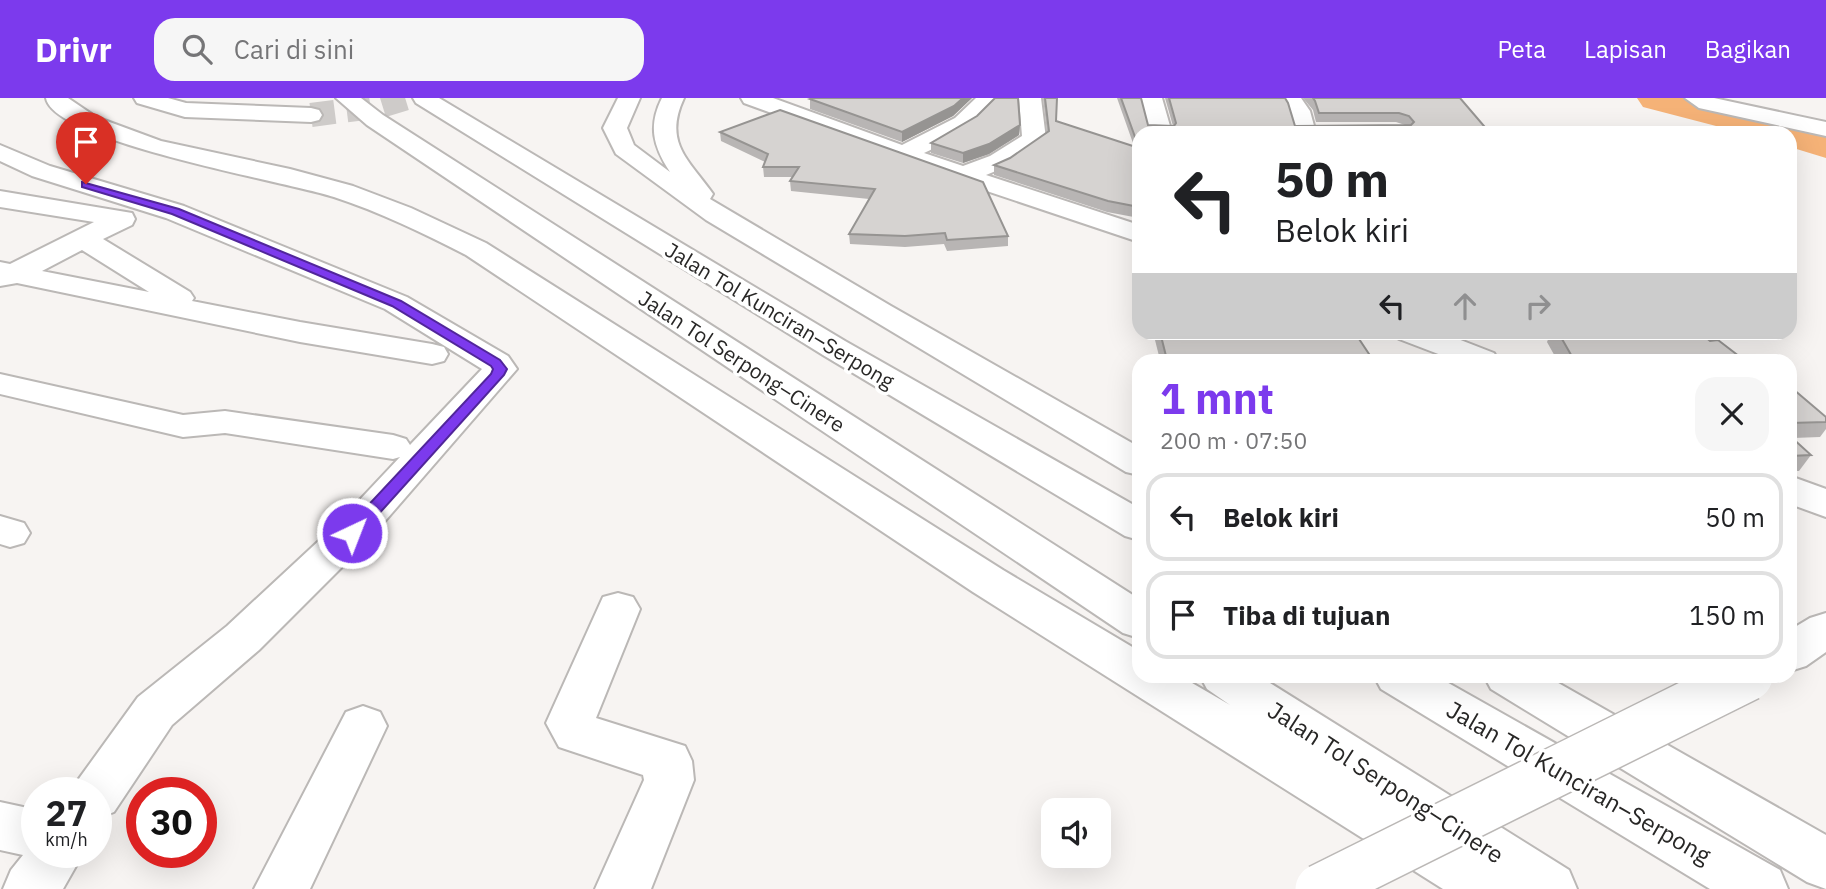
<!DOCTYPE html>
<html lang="id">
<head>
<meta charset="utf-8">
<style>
  body { margin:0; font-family:"IBM Plex Sans",sans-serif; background:#f6f6f6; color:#202124; height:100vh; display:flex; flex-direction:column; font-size:26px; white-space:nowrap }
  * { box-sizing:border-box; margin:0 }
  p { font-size:23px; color:#757577 }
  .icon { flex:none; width:38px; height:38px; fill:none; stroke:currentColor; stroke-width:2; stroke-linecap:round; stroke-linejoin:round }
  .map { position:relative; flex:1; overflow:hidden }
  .sheet { position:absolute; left:1132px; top:256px; width:665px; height:329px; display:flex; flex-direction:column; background:#fff; border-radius:21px; box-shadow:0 7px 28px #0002 }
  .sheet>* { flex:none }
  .hud { position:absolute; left:1132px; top:28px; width:665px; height:214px; border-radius:21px; box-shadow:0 7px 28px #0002; background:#fff; color:#202124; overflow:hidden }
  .tools { position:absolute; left:1041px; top:700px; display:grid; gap:14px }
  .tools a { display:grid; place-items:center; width:70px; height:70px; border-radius:14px; background:#fff; box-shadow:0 7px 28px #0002; font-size:35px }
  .speed { position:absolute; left:21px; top:679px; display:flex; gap:14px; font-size:35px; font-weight:700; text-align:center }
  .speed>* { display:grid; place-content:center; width:91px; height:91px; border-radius:50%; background:#fff; box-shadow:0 7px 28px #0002; line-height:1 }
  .speed small { font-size:18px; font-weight:400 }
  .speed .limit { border:10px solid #d22; background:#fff; color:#111 }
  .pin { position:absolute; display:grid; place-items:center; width:60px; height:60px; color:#fff; margin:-72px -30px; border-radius:50% 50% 50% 0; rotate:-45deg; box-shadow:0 0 7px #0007 }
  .pin .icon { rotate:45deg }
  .me { position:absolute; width:77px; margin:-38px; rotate:43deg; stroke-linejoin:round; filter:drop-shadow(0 0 5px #0008) }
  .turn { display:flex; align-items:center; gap:24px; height:147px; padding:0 28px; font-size:32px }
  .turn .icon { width:91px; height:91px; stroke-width:2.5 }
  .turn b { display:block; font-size:49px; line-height:60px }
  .lanes { display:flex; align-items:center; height:66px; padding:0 28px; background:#0003; justify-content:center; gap:35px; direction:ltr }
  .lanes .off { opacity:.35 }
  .round { display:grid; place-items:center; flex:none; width:74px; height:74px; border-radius:21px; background:#f6f6f6 }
  .overview { display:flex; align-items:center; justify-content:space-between; height:119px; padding:0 28px }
  h1 { font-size:42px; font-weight:700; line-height:52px; color:#7c3aed }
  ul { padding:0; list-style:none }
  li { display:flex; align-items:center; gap:21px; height:88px; margin:0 14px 10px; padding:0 14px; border:4px solid #e0e0e0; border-radius:21px }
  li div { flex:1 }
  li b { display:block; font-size:26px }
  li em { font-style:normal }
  header { display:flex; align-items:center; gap:42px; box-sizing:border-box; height:98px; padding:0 35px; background:#7c3aed; color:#fff }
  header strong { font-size:33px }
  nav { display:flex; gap:38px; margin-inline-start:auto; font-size:24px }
  .search { width:490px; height:63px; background:#f6f6f6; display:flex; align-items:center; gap:18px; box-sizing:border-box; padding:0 24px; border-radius:21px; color:#757577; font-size:26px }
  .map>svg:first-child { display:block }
</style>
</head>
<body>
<header>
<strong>Drivr</strong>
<div class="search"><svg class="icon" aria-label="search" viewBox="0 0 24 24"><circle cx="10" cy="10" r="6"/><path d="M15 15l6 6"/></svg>Cari di sini</div>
<nav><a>Peta</a><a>Lapisan</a><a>Bagikan</a></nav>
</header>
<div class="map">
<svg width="1826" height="791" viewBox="0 0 1826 791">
  <rect width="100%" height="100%" fill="#f7f4f2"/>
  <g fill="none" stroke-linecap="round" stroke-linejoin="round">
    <!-- river -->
    <path fill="#f5b277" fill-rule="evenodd" d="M 1637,0 L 1708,0 L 1826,31 L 1826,60 L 1790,49 L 1790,35 L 1743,35 L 1643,9 Z"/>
    <!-- highway-tunnel -->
    <path stroke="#cecbc9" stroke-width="24" stroke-dasharray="24 12" stroke-linecap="butt" d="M 311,17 L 381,8 L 407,0"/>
    <!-- street casing -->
    <g stroke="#bbb8b6" stroke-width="4">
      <path id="street" d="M 741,0 L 773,0 L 902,47 L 955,20 L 976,0 L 998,0 C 982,28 953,41 924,55 L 963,68 L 990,58 L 1022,38 L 1019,0 L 1041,0 L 1046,41 L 1042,46 L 1008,68 L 986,77 L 1139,127 L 1139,144 L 954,82 L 744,5 Z
        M 1140,0 L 1162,0 L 1172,35 L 1148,35 Z
        M 1279,0 L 1301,0 L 1310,13 L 1316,35 L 1292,35 L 1288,13 Z
        M 1685,0 L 1714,0 L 1826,24 L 1826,38 L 1699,10 Z
        M 0,47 L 50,68 L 184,108 L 407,199 L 508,258 L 517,271 L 366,445 L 259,552 L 172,627 L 114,714 L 96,721 L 96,695 L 72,695 L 78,682 L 138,599 L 227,528 L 338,425 L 400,359 L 393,361 L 225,335 L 183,339 L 0,296 L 0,276 L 183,317 L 225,313 L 393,337 L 406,341 L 410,347 L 482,271 L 385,211 L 166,120 L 32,78 L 0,63 Z
        M 0,93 L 132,115 L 135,121 L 132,127 L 103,141 L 190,194 L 194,200 L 192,203 L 300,224 L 432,246 L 444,249 L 448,256 L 444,263 L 432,266 L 300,244 L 17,185 L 0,188 L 0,164 L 10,166 L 94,124 L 0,109 ZM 82,152 L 149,194 L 42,173 Z
        M 1395,234 L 1440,234 L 1494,255 L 1498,262 L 1454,262 L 1399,241 Z
        M 1790,378 L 1826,391 L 1826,419 L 1790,406 Z
        M 0,418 L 24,425 L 30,435 L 24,445 L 10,449 L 0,446 Z
        M 618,495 L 633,499 L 640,511 L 596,620 L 685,648 L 692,663 L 694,682 L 651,791 L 595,791 L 644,682 L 643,677 L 559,649 L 546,625 L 603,499 Z
        M 1826,515 L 1826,554 L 1806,568 L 1790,573 L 1790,532 L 1810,520 Z
        M 363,608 L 380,614 L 387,628 L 310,791 L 254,791 L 346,614 Z
        M 0,704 L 37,712 L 37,754 L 84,754 L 63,791 L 3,791 L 11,772 L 23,757 L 0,752 Z"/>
    </g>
    <!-- highway casing -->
    <g stroke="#bbb8b6" stroke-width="4">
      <path id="highway" d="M 46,0 L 68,0 L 96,19 L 161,43 L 290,71 L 353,88 L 411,110 L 486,145 L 1003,472 L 1139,553 L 1139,578 L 1180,578 L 1230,607 L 1207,591 L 1200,578 L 1259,578 L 1569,772 L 1577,791 L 1443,791 L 973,494 L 466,157 C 423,135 380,114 334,99 C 289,84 53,44 46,0 Z
        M 134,0 L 168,0 L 186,5 L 311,10 L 319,12 L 322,17 L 319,22 L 311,24 L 185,19 L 137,5 Z
        M 336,0 L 361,0 L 383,17 L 1139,501 L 1139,540 L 1123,535 L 367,27 Z
        M 413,0 L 439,0 L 845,243 L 1139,410 L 1139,442 L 1125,438 L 823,257 L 416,5 Z
        M 618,0 L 640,0 L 627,30 L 634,47 L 670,74 C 653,48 648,28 662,0 L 684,0 C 663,45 689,62 713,96 L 710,101 L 891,208 L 1139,349 L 1139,377 L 1126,374 L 706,122 L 616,56 L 603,30 Z
        M 1374,578 L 1436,578 L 1780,772 L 1788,791 L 1710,791 L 1381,591 Z
        M 1484,578 L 1546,578 L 1826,737 L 1826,791 L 1807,784 L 1491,591 Z"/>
    </g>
    <!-- street -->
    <use href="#street" fill="#fff" fill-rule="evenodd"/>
    <!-- highway -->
    <use href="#highway" fill="#fff" fill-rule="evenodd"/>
    <!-- street-bridge casing -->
    <g stroke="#bbb8b6" stroke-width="52" stroke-linecap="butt">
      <path id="street-bridge" d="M 1320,791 L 1748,578"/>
    </g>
    <!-- street-bridge -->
    <use href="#street-bridge" stroke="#fff" stroke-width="49"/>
  </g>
  <!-- wall -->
  <path fill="#b8b5b4" d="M 813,0 L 972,0 L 953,18 L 902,44 L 810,11 L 810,1 Z
    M 1043,0 L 1057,0 L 1056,23 L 1134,48 L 1117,0 L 1141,0 L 1148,27 L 1173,28 L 1165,0 L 1285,0 L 1295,28 L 1405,27 L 1396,24 L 1316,24 L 1313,12 L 1303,0 L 1460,0 L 1490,35 L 1139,35 L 1139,120 L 1107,114 L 994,77 L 994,67 L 1010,60 L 1047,34 Z
    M 994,2 L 1020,27 L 1019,37 L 989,56 L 963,65 L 931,55 L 931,45 L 977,18 Z
    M 720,34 L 1008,138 L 1008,148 L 947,153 L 944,146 L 905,149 L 850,146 L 849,136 L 869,101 L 791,93 L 790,83 L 793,79 L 764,79 L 763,69 L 765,64 L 721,43 Z
    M 1153,234 L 1352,234 L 1373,262 L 1160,262 Z
    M 1551,234 L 1693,234 L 1744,262 L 1557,262 L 1547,244 Z
    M 1790,291 L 1826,319 L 1826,331 L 1820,339 L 1793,340 L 1811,357 L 1799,373 L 1790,373 Z"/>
  <!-- shaded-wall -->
  <path fill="#969492" d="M 963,0 L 972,0 L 953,18 L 902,44 L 902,34 Z
    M 1020,27 L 1019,37 L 989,56 L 963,65 L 963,55 Z"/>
  <!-- building -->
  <path fill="#d6d3d1" stroke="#969492" stroke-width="2" d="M 813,0 L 963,0 L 954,8 L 902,34 L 810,1 Z
    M 995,0 L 1018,0 L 1020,27 L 989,46 L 963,55 L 931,45 L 977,18 Z
    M 1045,0 L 1057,0 L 1056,23 L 1139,50 L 1139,109 L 1108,103 L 994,67 L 1010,60 L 1049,33 Z
    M 1121,0 L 1141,0 L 1148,27 L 1174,28 L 1176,25 L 1169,0 L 1285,0 L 1288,5 L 1295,28 L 1411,27 L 1414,24 L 1409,18 L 1399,15 L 1319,15 L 1315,3 L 1313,0 L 1460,0 L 1490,35 L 1139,35 L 1139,50 Z
    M 780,12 L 983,84 L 1008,138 L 947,142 L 945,135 L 905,138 L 849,136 L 875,91 L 790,83 L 799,69 L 763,69 L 768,56 L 720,34 Z
    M 1160,234 L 1352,234 L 1357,238 L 1373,262 L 1167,262 Z
    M 1558,234 L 1701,235 L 1710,243 L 1718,242 L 1744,262 L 1574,262 Z
    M 1790,291 L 1793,291 L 1826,319 L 1826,324 L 1790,325 Z
    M 1790,338 L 1811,357 L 1790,358 Z"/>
  <!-- route -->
  <path fill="#7c3aed" stroke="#51269a" stroke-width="2" d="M 82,84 L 179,111 L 401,203 L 500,262 L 507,271 L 504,277 L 358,439 L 346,439 L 344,435 L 346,431 L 491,276 L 493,271 L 491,268 L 392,208 L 172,116 L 82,89 Z"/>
  <g text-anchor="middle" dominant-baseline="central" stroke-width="7" stroke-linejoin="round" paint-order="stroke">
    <!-- street labels -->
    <g font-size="21" fill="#282726" stroke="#fff">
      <text transform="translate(780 217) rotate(31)">Jalan Tol Kunciran–Serpong</text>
      <text transform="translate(742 263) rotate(33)">Jalan Tol Serpong–Cinere</text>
    </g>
    <!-- near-street labels -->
    <g font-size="24" fill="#282726" stroke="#fff">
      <text transform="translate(1386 684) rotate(33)">Jalan Tol Serpong–Cinere</text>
      <text transform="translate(1579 684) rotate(30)">Jalan Tol Kunciran–Serpong</text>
    </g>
  </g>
</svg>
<div class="tools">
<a><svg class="icon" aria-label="sound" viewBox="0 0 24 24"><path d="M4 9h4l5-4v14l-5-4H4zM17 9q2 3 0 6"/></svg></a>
</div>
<div class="speed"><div>27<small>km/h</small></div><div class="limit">30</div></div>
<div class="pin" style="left:86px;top:86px;background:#d93025"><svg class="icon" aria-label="arrive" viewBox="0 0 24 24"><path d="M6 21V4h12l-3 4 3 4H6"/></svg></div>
<svg class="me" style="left:352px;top:435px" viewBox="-20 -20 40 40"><circle r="17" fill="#7c3aed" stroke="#fff" stroke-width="3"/><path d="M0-11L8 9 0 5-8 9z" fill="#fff"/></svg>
<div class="hud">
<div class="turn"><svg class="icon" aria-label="left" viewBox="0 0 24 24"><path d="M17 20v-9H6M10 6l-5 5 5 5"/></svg><div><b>50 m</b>Belok kiri</div></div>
<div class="lanes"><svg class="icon" aria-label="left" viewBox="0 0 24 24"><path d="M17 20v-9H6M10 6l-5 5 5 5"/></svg><svg class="icon off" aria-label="ahead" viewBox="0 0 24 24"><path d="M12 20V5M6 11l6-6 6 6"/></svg><svg class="icon off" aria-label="right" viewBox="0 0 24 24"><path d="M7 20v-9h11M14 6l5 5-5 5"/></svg></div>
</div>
<section class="sheet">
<div class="overview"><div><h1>1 mnt</h1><p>200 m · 07:50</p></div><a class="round"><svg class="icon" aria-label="close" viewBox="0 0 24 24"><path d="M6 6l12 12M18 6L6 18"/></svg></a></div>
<ul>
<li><svg class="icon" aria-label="left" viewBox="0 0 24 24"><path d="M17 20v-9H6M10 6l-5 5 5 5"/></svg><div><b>Belok kiri</b></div><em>50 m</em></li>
<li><svg class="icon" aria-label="arrive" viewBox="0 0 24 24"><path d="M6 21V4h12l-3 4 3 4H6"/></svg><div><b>Tiba di tujuan</b></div><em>150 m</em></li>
</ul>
</section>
</div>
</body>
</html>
